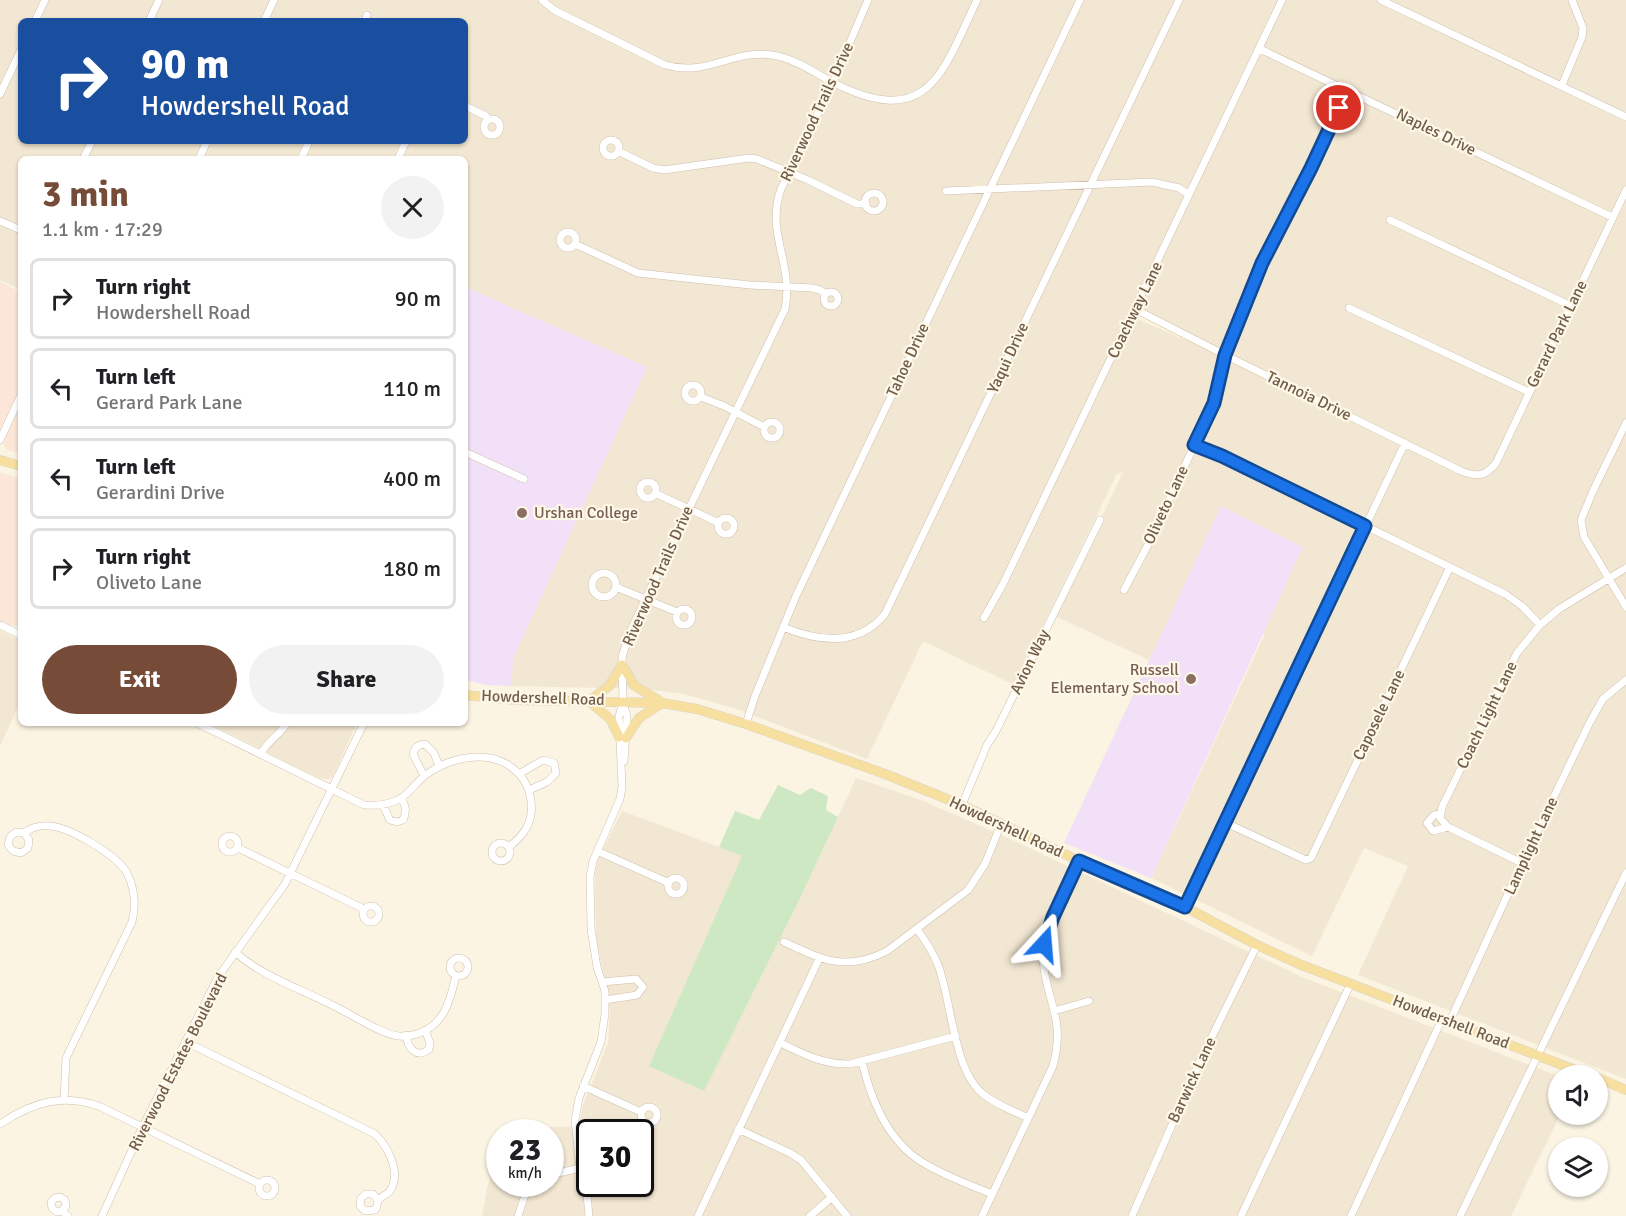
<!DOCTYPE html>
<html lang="en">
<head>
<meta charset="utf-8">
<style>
  body { margin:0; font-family:Signika,sans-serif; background:#f2f2f2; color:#202124; height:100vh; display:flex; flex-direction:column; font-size:22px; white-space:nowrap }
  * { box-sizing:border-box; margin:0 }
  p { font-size:20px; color:#757577 }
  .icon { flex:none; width:33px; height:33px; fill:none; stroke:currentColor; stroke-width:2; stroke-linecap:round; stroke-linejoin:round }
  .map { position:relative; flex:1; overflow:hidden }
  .sheet { position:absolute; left:18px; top:156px; width:450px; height:570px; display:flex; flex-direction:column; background:#fff; border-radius:9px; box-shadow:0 2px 4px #0004 }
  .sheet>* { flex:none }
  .banner { position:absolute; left:18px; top:18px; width:450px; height:126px; border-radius:9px; box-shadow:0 2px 4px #0004; background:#1a4fa0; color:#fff; overflow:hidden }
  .fabs { position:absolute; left:1548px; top:1065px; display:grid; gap:12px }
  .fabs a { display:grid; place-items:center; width:60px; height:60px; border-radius:50%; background:#fff; box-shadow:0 2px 4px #0004; font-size:30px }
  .speed { position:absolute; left:486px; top:1119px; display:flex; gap:12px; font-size:30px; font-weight:700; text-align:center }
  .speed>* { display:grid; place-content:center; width:78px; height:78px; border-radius:50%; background:#fff; box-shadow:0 2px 4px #0004; line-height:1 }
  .speed small { font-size:15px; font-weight:400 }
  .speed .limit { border:3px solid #111; border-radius:9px; background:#fff; color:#111 }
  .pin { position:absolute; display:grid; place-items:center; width:51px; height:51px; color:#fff; margin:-26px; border:3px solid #fff; border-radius:50%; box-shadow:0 2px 6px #0007 }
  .me { position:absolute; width:66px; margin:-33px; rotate:19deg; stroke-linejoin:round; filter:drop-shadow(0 0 4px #0008) }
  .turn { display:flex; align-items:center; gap:21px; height:126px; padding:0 24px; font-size:27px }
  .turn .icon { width:78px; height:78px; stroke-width:2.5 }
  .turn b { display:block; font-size:42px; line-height:51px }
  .round { display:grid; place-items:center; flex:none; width:63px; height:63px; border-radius:32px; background:#f2f2f2 }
  .head { display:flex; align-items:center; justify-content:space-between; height:102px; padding:0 24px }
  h1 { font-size:36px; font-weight:700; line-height:45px; color:#764b37 }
  .cta { display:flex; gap:12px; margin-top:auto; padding:12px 24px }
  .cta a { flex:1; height:69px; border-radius:36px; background:#764b37; color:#fff; font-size:24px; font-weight:700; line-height:69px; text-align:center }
  .cta a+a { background:#f2f2f2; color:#202124 }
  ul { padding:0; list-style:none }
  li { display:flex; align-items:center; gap:18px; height:81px; margin:0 12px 9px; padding:0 12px; border:3px solid #e0e0e0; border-radius:9px }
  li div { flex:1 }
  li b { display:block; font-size:22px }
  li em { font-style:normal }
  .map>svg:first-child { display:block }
</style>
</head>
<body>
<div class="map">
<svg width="1626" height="1216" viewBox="0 0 1626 1216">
  <rect width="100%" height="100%" fill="#fbf4e3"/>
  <!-- residential -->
  <path fill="#f2e7d2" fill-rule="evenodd" d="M 0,0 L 1626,0 L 1626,1079 L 1358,975 L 1408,866 L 1364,848 L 1312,956 L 1151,878 L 1264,636 L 1221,507 L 1195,564 L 1149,660 L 1055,616 L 1123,472 L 1117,474 L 1014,685 L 923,641 L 867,759 L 734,708 L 684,694 L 646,689 L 511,686 L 513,659 L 647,367 L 465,287 L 465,159 L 21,159 L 21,290 L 0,280 ZM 21,21 L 465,21 L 465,141 L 21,141 ZM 1133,305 L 1188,334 L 1186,340 L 1128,315 Z
    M 0,631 L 21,640 L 21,701 L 0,746 Z
    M 208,723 L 357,723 L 333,776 L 328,779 L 321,779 Z
    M 856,778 L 921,800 L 1008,838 L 1302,977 L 1558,1076 L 1558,1114 L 1560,1115 L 1511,1216 L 482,1216 L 488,1184 L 499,1162 L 500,1184 L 550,1184 L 550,1132 L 524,1132 L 528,1128 L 580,1126 L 582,1108 L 608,1043 L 610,1015 L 607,988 L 596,939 L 595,873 L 598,860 L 622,811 L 743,856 L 649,1066 L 802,894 ZM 590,1132 L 640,1132 L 640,1184 L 590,1184 Z"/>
  <!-- commercial -->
  <path fill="#fbe6d7" d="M 0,282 L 21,292 L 21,387 L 0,428 Z
    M 21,405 L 21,454 L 7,450 L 4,446 L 4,442 Z
    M 0,473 L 21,478 L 21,626 L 8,625 L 0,621 Z"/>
  <!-- education -->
  <path fill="#f1e0f7" d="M 465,287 L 647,367 L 513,659 L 511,686 L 486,685 L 465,680 Z
    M 1221,506 L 1303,547 L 1151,878 L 1064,843 Z"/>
  <!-- green -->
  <path fill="#cee8c3" d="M 778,785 L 800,795 L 811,788 L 828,796 L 826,810 L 838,817 L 802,894 L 704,1091 L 649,1066 L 742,856 L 719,847 L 735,811 L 759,820 Z"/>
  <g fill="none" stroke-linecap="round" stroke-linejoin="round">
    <!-- minor casing -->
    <g stroke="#cebfad" stroke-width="8">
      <path id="minor" d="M 542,0 L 554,10 L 665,65 C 708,77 733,49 772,55 C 794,58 815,73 834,83 C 928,130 942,74 977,0
        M 1381,0 L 1626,117
        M 35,21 L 45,0
        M 149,21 L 159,0
        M 264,21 L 274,0
        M 365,21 L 367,15
        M 1260,49 L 1612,217
        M 1562,85 L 1582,37 L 1583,28 L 1572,0
        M 0,94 L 21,50
        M 465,106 L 486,116 L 488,120
        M484 127a8 8 0 1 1 16 0a8 8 0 1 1-16 0Z
        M603 148a8 8 0 1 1 16 0a8 8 0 1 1-16 0Z
        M 618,151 L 653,168 L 664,170 L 749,158 L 757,159 L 808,180 L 857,204 L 866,204
        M 83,159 L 92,141
        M 199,159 L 207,141
        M 301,159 L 309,141
        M 398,159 L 406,141
        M 946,191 L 1152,182 L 1179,188 L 1188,194
        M865 202a9 9 0 1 1 18 0a9 9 0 1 1-18 0Z
        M 1390,220 L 1571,306
        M 0,221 L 21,230
        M560 240a8 8 0 1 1 16 0a8 8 0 1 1-16 0Z
        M 575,244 L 638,273 L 750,285 L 812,288 L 820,290 L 826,294
        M824 299a7 7 0 1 1 14 0a7 7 0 1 1-14 0Z
        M 1349,308 L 1529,392
        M 1135,309 L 1225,355 L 1461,471 C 1477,477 1485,477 1496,463 L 1626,190
        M685 393a8 8 0 1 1 16 0a8 8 0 1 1-16 0Z
        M 701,397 L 724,406 L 764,427
        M764 430a8 8 0 1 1 16 0a8 8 0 1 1-16 0Z
        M 1626,423 L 1593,491 L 1581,520 L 1584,537 L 1626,607
        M 0,440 L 21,395
        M 1194,445 L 1222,456 L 1505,594 L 1522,606 L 1540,625
        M 465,452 L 524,479
        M640 490a8 8 0 1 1 16 0a8 8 0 1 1-16 0Z
        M 655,493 L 719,523
        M718 526a8 8 0 1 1 16 0a8 8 0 1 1-16 0Z
        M592 585a12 12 0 1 1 24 0a12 12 0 1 1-24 0Z
        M 616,587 L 677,612
        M 1124,590 L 1149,543 L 1214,403 L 1225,355 L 1262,263 L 1311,169 L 1347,89
        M676 617a8 8 0 1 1 16 0a8 8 0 1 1-16 0Z
        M 984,618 L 1003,584 L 1282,0
        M 0,625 L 21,635
        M 783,627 C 819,642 858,647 885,614 L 1179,0
        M 623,704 L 627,716 L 624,761
        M 197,723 L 364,805 C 377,806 388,805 400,799 C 411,792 417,781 427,774 C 452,756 493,748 517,772 C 528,782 533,799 531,814 C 529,829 520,838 509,847
        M 746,724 L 755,696 L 796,596 L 1080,0
        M 261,754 C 267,741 280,735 287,723
        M 519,774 L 543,760 L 554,763 L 556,773 L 547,782 L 529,790
        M 424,776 L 413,754 C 415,747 418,745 425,744 L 434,753 L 439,766
        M 383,805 L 390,820 L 397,822 L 403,820 C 407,811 406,806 401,798
        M 962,805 L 987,745 L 996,731 L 1100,520
        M 1440,813 L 1434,815 L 1427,823 L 1433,831 L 1448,827
        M 1224,822 L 1306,860 L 1311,858 L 1450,567
        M 24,833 L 29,840 L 28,848 L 21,853 L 13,851 L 8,845 L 10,837 L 16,832 L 24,833 C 32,827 39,825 50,826 C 69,827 117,855 127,873 C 135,889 136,906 132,922 L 66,1058 L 64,1100
        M222 844a8 8 0 1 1 16 0a8 8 0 1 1-16 0Z
        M492 852a9 9 0 1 1 18 0a9 9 0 1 1-18 0Z
        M 238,848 L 364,909
        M 597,851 L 669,883
        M 1522,863 L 1448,827 L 1440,818 L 1442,807 L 1517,653 L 1540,625 L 1559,609 L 1626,568
        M668 886a8 8 0 1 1 16 0a8 8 0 1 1-16 0Z
        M363 914a8 8 0 1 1 16 0a8 8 0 1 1-16 0Z
        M 1185,907 L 1405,443
        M 917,929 C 925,940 933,952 938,965 C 952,1001 953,1070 983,1094 C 996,1105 1014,1111 1028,1118
        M 784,942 C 823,960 846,972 887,951 L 968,890 L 985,864 L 1001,824
        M 235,952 C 263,977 299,988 332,1005 C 350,1013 380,1034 399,1036 C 404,1037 413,1035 417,1034 C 445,1025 450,1000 456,976
        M450 967a9 9 0 1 1 18 0a9 9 0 1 1-18 0Z
        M 602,982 L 636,979 L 643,987 L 637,995 L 605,1000
        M 1054,1011 L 1089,1001
        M 1450,1021 L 1522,863 L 1590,722 L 1603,699 L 1626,680
        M 406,1035 C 408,1049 417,1059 429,1049 L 430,1043 L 425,1030
        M 186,1042 L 375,1134 C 388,1147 403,1174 389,1192 C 386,1195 380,1197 378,1201 C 377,1204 377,1208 375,1210 L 365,1211 L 360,1206 L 361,1198 L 366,1194 L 373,1194 L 378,1200
        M 781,1043 C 803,1054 824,1065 850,1064 L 956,1036
        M 862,1061 C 871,1101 889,1144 927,1165 C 948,1177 970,1185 992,1194
        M 583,1086 L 641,1112
        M641 1115a8 8 0 1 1 16 0a8 8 0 1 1-16 0Z
        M 0,1124 C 33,1102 63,1093 101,1107 L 260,1184
        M 738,1129 L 790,1153 L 801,1160 L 847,1216
        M 550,1175 L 580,1168
        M259 1188a8 8 0 1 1 16 0a8 8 0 1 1-16 0Z
        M 62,1211 L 66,1206 L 65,1200 L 60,1197 L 55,1198 L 51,1202 L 52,1208 L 57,1212 L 62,1211 L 68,1216
        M 102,1216 L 142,1128 L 218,977 L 285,884 L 364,723
        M 518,1216 L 525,1195 L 535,1184
        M 589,1216 L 587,1194 L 580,1168 L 575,1120 L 579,1098 L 601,1042 L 605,1014 L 605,991 L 597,967 L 591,929 L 590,876 L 593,861 L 620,799 L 622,787 L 619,717 L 623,701 L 622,657 L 630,632 L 646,598 L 785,309 C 794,263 765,233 781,189 L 833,82 L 868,0
        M 698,1216 L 819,959
        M 810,1216 L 832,1197
        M 982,1216 L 1053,1066 C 1057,1051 1059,1036 1056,1020 C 1052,998 1043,979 1043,956 C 1042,926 1066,889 1079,861
        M 1132,1216 L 1200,1061 L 1257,945
        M 1241,1216 L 1350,985
        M 1351,1216 L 1442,1019
        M 1460,1216 L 1626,873"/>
    </g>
    <!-- major casing -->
    <g stroke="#dad5d0" stroke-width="10">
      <path id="major" d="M 0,460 L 21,466
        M 622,665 L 635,686 L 660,701
        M 465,695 L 516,700 L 662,703 L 697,709 L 746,724 L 885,774 L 962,805 L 1079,861 L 1185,907 L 1257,945 L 1299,964 L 1591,1076
        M 589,701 L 609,686 L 622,665
        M 589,701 L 611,720 L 619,737
        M 626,738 L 639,718 L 662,703
        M 1598,1078 L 1626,1090"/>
    </g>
    <!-- minor -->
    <use href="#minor" stroke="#fff" stroke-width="7"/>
    <!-- major -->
    <use href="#major" stroke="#f7df9f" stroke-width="9"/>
  </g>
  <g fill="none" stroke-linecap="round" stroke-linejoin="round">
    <!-- route casing -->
    <g stroke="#114b97" stroke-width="15">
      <path id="route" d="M 1044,944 L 1053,917 L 1079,861 L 1185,907 L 1365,526 L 1222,456 L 1194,445 L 1214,403 L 1225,355 L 1262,263 L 1311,168 L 1339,108"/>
    </g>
    <!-- route -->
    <use href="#route" stroke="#1a73e8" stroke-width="10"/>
  </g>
  <!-- markers -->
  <g fill="#8d6e63" stroke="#fef8e9" stroke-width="2">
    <circle cx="522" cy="513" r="6"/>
    <circle cx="1191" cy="679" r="6"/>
  </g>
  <g text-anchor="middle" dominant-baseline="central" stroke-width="4.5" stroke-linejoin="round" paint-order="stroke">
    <!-- street labels -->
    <g font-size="16" fill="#725d4b" stroke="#fef8e9">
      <text transform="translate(817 112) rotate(-65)">Riverwood Trails Drive</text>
      <text transform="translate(1436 132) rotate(26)">Naples Drive</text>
      <text transform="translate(1135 310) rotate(-64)">Coachway Lane</text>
      <text transform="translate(1557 334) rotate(-64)">Gerard Park Lane</text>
      <text transform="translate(1008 358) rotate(-65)">Yaqui Drive</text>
      <text transform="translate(908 360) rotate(-65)">Tahoe Drive</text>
      <text transform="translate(1309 396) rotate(26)">Tannoia Drive</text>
      <text transform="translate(1166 505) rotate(-65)">Oliveto Lane</text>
      <text transform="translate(658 576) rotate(-66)">Riverwood Trails Drive</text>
      <text transform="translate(1030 662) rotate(-64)">Avion Way</text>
      <text transform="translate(543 698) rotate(2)">Howdershell Road</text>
      <text transform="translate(1379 715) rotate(-64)">Caposele Lane</text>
      <text transform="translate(1487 715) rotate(-64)">Coach Light Lane</text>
      <text transform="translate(1006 827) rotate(25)">Howdershell Road</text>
      <text transform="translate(1531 846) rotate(-65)">Lamplight Lane</text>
      <text transform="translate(1451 1022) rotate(21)">Howdershell Road</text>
      <text transform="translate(178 1062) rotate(-63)">Riverwood Estates Boulevard</text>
      <text transform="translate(1192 1080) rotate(-65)">Barwick Lane</text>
    </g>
    <!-- education labels -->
    <g font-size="16" fill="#785e54" stroke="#fef8e9" text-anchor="start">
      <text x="534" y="513">Urshan College</text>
      <text x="1179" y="670" text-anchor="end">Russell<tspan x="1179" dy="18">Elementary School</tspan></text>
    </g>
  </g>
</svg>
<div class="fabs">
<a><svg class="icon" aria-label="sound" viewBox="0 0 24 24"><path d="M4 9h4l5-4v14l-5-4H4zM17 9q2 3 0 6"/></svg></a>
<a><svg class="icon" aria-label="layers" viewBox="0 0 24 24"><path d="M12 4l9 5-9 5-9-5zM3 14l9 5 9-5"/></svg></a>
</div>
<div class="speed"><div>23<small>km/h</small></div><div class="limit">30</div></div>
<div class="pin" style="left:1339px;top:108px;background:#d93025"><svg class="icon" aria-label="arrive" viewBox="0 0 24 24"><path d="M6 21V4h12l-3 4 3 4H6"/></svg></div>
<svg class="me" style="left:1044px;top:944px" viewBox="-20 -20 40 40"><path d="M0-17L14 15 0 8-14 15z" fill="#1a73e8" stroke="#fff" stroke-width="4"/></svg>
<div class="banner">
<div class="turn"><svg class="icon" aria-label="right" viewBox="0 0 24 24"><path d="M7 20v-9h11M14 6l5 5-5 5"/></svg><div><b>90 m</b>Howdershell Road</div></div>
</div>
<section class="sheet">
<div class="head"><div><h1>3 min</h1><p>1.1 km · 17:29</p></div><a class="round"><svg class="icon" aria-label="close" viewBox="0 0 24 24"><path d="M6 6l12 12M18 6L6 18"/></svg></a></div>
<ul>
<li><svg class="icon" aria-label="right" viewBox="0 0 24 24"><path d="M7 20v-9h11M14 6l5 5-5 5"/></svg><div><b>Turn right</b><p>Howdershell Road</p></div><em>90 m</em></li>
<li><svg class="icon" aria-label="left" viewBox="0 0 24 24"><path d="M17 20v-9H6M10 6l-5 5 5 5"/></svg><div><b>Turn left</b><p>Gerard Park Lane</p></div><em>110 m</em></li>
<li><svg class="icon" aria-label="left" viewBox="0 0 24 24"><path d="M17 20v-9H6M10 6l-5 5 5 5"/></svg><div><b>Turn left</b><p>Gerardini Drive</p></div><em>400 m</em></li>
<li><svg class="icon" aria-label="right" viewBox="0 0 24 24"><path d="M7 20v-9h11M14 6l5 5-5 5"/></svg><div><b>Turn right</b><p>Oliveto Lane</p></div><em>180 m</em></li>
</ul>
<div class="cta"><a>Exit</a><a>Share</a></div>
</section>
</div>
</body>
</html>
